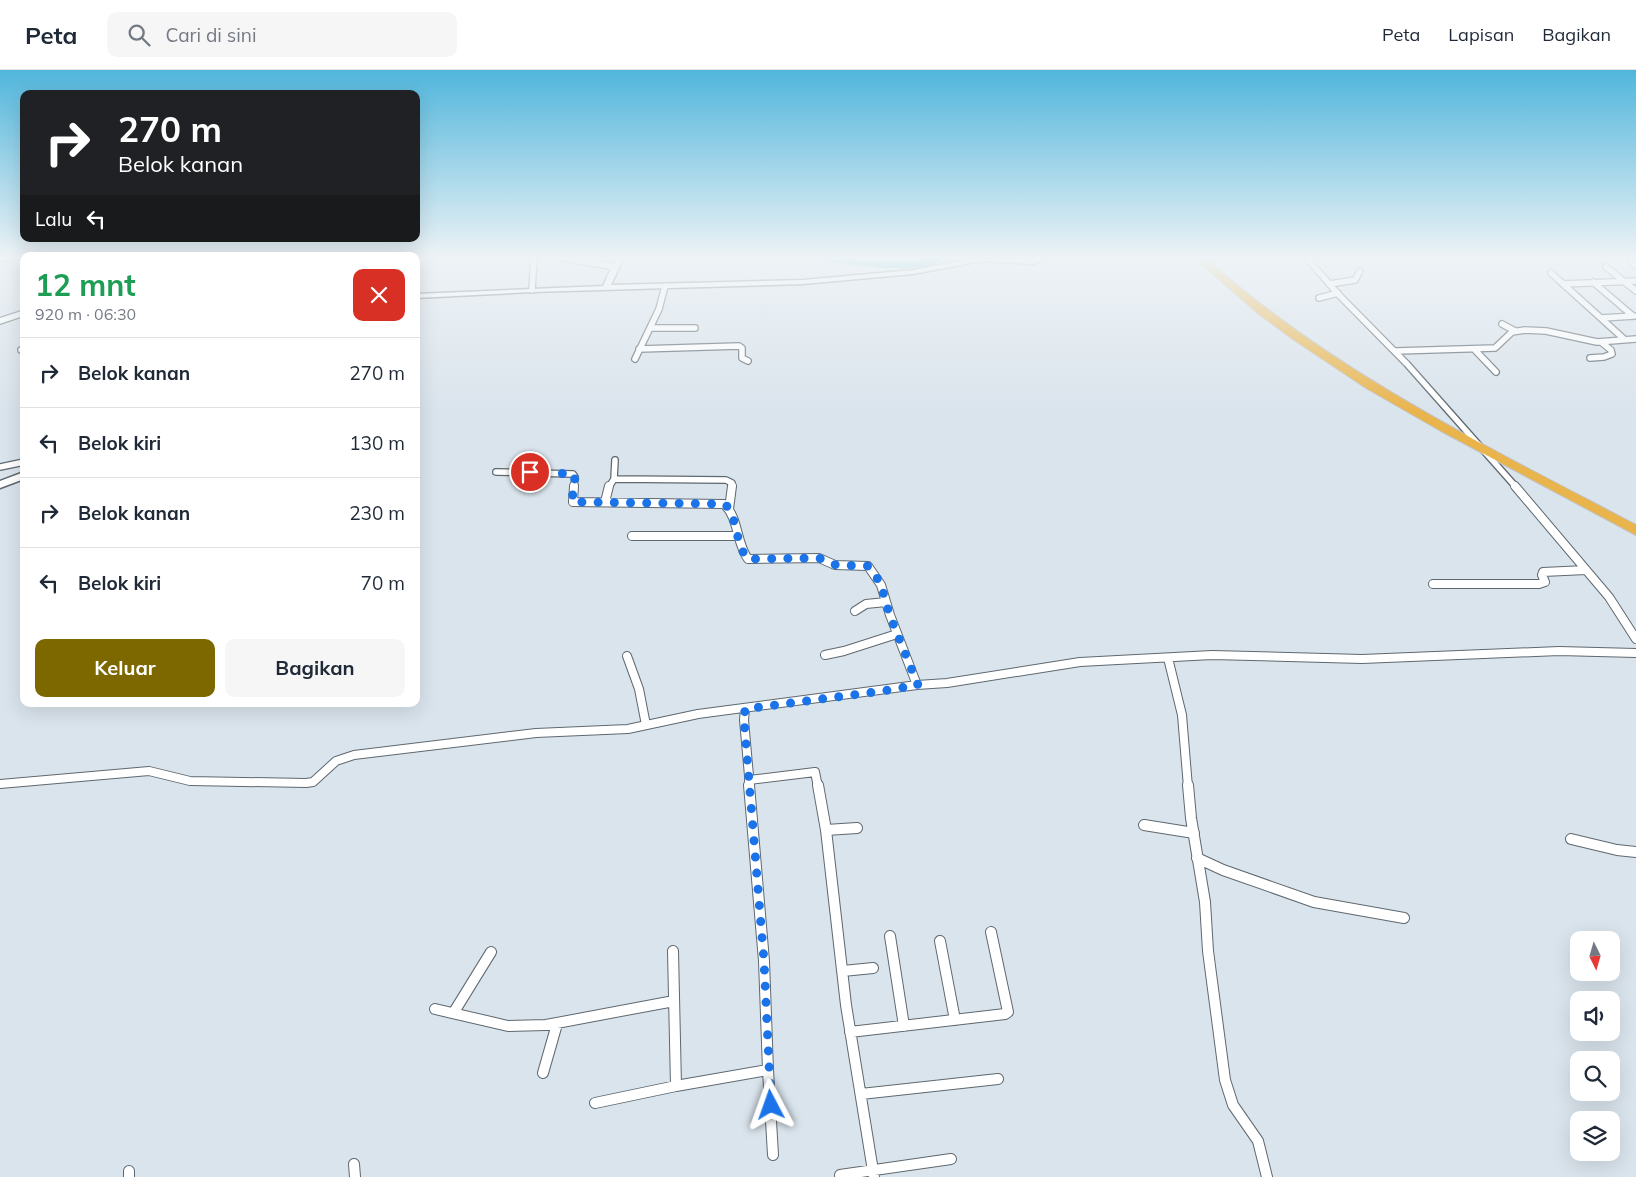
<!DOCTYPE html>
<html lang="id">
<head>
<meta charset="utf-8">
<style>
  body { margin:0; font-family:Mulish,sans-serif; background:#f6f6f7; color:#1f2937; height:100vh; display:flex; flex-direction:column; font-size:19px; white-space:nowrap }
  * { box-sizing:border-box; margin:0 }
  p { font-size:16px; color:#747a83 }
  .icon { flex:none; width:28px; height:28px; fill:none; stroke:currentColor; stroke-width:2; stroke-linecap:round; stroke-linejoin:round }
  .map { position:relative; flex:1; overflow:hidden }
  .side { position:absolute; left:20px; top:182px; width:400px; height:455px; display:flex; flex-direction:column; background:#fff; border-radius:10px; box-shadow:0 5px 20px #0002 }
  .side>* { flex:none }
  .top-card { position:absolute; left:20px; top:20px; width:400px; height:152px; border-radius:10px; box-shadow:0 5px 20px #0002; background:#202124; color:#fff; overflow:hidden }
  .needle { width:32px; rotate:175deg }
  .fabs { position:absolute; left:1570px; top:861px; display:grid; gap:10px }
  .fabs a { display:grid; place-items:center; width:50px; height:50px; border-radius:10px; background:#fff; box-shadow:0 5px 20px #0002; font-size:25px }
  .pin { position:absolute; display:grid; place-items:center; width:42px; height:42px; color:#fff; margin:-21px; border:2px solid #fff; border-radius:50%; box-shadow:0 1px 5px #0007 }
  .me { position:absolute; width:55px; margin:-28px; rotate:356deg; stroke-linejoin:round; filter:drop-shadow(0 0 4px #0008) }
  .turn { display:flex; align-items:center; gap:18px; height:105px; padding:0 15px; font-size:22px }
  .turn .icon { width:65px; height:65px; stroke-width:2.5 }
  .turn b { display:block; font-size:35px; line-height:42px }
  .then { display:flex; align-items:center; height:48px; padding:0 15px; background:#0003; gap:10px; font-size:19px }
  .round { display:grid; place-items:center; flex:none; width:52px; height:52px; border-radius:10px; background:#f6f6f7 }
  .summary { display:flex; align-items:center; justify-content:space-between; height:85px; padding:0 15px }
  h1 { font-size:30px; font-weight:700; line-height:38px; color:#1e9e55 }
  .button { display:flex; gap:10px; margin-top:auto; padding:10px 15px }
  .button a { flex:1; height:58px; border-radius:10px; background:#7d6800; color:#fff; font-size:20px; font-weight:700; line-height:58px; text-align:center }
  .button a+a { background:#f6f6f7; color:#1f2937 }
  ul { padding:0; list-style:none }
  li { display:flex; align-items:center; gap:15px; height:70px; padding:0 15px; border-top:1px solid #e0e1e3 }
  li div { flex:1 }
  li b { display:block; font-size:19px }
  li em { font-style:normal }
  header { display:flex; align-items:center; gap:30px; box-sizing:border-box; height:70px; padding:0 25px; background:#fff; border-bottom:1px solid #e0e1e3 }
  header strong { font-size:24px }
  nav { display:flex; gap:28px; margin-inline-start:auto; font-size:18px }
  .search { width:350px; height:45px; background:#f6f6f7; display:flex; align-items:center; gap:12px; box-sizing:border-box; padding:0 18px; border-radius:10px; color:#747a83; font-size:19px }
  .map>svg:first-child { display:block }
</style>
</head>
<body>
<header>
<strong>Peta</strong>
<div class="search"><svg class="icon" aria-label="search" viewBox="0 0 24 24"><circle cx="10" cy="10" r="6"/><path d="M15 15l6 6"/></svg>Cari di sini</div>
<nav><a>Peta</a><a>Lapisan</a><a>Bagikan</a></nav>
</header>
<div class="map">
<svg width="1636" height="1107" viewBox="0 0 1636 1107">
  <rect width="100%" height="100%" fill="#dae4ec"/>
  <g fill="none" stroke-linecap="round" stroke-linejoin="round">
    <!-- river -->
    <path fill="#0fb8c9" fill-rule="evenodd" d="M 416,187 L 426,187 L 416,192 Z
      M 814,187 C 841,187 868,192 896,192 C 913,192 929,187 946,187 C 927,205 865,197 840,193 C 832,192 820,192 814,187 Z"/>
    <!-- street-far2 casing -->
    <g stroke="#5f686f" stroke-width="8">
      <path id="street-far2" d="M 557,187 L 615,197
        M 1306,187 L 1338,224 L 1407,294 L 1516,417
        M 1632,192 L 1636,196
        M 1606,197 L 1636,221
        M 1551,203 L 1624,269
        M 1593,212 L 1633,246
        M 1330,214 L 1355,210 L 1360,201
        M 1563,214 L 1636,211
        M 532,220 L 534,187
        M 1319,228 L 1338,223
        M 1601,248 L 1634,246
        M 0,251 L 24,243
        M 1502,254 L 1515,261
        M 650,258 L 695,258
        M 639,279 L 739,276 L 742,278 L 742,288 L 748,291
        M 1474,279 L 1496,302
        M 21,280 L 24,280
        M 1396,281 L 1495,278 L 1512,262 L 1525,260 L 1546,261 L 1597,272 L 1636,269
        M 1590,288 L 1604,287 L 1612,284 L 1611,280 L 1601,272
        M 635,289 L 659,239 L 665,216
        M 0,397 L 24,392
        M 496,402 L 573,404 L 575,407 L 574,417
        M 614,409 L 615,390
        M 609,417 L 614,409 L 726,410 L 732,413 L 732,417"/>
    </g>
    <!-- street-far1 casing -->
    <g stroke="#5f686f" stroke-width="10">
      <path id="street-far1" d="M 574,416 L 573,432 L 724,434 C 739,448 736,473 748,489 L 819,488 L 835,495 L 868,496 L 881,515 L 890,545 L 917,615
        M 1515,416 L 1609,527 L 1636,569
        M 605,432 L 609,416
        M 729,439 L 732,416
        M 632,466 L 737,466
        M 1433,514 L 1539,514 L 1545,512 L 1542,505 L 1543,502 L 1586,500
        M 855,541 L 866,534 L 886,532
        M 825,585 L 844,581 L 897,564
        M 627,586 L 639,619 L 646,655
        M 1168,588 L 1182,645 L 1188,717
        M 745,639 L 744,650 L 750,717
        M 749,710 L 815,702 L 818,717
        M 0,714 L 149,701 L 190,711 L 306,713 L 313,712 L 336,691 L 354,685 L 536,663 L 628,659 L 698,644 L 917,615 L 947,613 L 1080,592 L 1212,585 L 1362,589 L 1559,581 L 1636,583"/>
    </g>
    <!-- street casing -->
    <g stroke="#5f686f" stroke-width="12">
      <path id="street" d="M 818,715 L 826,760 L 846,935 L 874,1107
        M 1188,715 L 1191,748 L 1205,832 L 1208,881 L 1225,1010 L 1233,1035 L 1258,1071 L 1267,1107
        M 1144,755 L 1194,763
        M 826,760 L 857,758
        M 1571,769 L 1617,780 L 1636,782
        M 1197,788 L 1223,800 L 1314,832 L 1404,848
        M 890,866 L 904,956
        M 940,871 L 955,950
        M 673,881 L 676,1016 L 768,1000 L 764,891 L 749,715
        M 843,901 L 873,898
        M 435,939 L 508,956 L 546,955 L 674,931
        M 454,942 L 491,882
        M 850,962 L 1005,944 L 1008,942 L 991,862
        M 768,1000 L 773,1085
        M 543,1003 L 557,954
        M 861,1024 L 998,1009
        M 595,1033 L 676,1016
        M 354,1094 L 355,1107
        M 129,1101 L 129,1107
        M 840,1105 L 951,1089"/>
    </g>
    <!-- secondary casing -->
    <g stroke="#5f686f" stroke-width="3">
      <path id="secondary" d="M 0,187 L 24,187 L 24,189 L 0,190 Z
        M 616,187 L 624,187 L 611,215 L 803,210 L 913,200 L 980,187 L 1033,190 L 1038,187 L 1048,187 L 1034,194 L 982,191 L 913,204 L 803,214 L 532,222 L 416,228 L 416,224 L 603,216 Z
        M 24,402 L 24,409 L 0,418 L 0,411 Z"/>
    </g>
    <!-- highway casing -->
    <g stroke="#c1c2c2" stroke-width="2">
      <path id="highway" d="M 1193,187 L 1204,187 C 1333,302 1484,375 1636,455 L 1636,465 L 1441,361 L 1366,318 L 1294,270 L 1260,245 Z"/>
    </g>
    <!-- street-far2 -->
    <use href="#street-far2" stroke="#fff" stroke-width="5.5"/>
    <!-- street-far1 -->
    <use href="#street-far1" stroke="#fff" stroke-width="8"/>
    <!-- street -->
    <use href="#street" stroke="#fff" stroke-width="10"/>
    <!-- secondary -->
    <use href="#secondary" fill="#fff" fill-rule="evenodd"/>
    <!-- highway -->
    <use href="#highway" fill="#e9b44c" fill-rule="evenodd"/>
  </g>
  <!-- sky -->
  <linearGradient id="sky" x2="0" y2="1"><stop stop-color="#51b6dc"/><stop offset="0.55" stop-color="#eef3f6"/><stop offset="1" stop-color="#eef3f6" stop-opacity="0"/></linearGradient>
  <rect width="1636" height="342" fill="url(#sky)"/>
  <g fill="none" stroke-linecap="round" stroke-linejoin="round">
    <!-- route -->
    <path stroke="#1a73e8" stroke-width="9" stroke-dasharray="0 16.2" d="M 530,402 L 573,404 L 575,407 L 572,430 L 573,432 L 724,434 C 737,441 735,476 748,489 L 819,488 L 836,495 L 868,496 L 873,501 L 881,515 L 890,546 L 918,615 L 883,621 L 745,639 L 744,650 L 764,891 L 771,1035"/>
  </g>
</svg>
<div class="fabs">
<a><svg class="needle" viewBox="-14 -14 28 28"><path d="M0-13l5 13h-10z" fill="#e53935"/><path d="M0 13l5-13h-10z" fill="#747a83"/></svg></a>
<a><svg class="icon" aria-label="sound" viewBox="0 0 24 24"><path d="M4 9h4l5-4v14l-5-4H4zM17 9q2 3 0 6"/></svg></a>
<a><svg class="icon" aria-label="search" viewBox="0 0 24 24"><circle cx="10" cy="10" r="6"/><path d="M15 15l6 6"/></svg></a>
<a><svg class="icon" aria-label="layers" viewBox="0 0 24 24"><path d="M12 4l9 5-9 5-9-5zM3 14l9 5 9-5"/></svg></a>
</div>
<div class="pin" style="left:530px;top:402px;background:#d93025"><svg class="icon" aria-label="arrive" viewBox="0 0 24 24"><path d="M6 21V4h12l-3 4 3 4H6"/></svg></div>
<svg class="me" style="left:771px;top:1035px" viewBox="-20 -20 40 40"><path d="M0-17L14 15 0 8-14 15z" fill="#1a73e8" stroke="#fff" stroke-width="4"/></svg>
<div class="top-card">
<div class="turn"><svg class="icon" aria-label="right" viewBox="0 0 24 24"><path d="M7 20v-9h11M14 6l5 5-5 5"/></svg><div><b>270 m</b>Belok kanan</div></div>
<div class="then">Lalu<svg class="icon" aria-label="left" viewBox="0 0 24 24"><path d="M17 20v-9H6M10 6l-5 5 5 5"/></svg></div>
</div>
<section class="side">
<div class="summary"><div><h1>12 mnt</h1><p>920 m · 06:30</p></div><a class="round" style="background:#d93025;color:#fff"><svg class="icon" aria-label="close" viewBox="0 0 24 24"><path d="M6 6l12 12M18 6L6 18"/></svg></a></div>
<ul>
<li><svg class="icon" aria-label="right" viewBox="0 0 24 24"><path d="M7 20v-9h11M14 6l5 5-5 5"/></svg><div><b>Belok kanan</b></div><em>270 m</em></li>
<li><svg class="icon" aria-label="left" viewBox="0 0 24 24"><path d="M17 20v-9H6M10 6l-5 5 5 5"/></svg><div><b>Belok kiri</b></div><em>130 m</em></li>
<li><svg class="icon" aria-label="right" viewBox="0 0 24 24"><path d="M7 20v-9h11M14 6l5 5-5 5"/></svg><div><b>Belok kanan</b></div><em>230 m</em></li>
<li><svg class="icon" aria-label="left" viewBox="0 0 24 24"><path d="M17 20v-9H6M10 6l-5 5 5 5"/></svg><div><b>Belok kiri</b></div><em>70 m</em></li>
</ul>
<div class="button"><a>Keluar</a><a>Bagikan</a></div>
</section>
</div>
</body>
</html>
